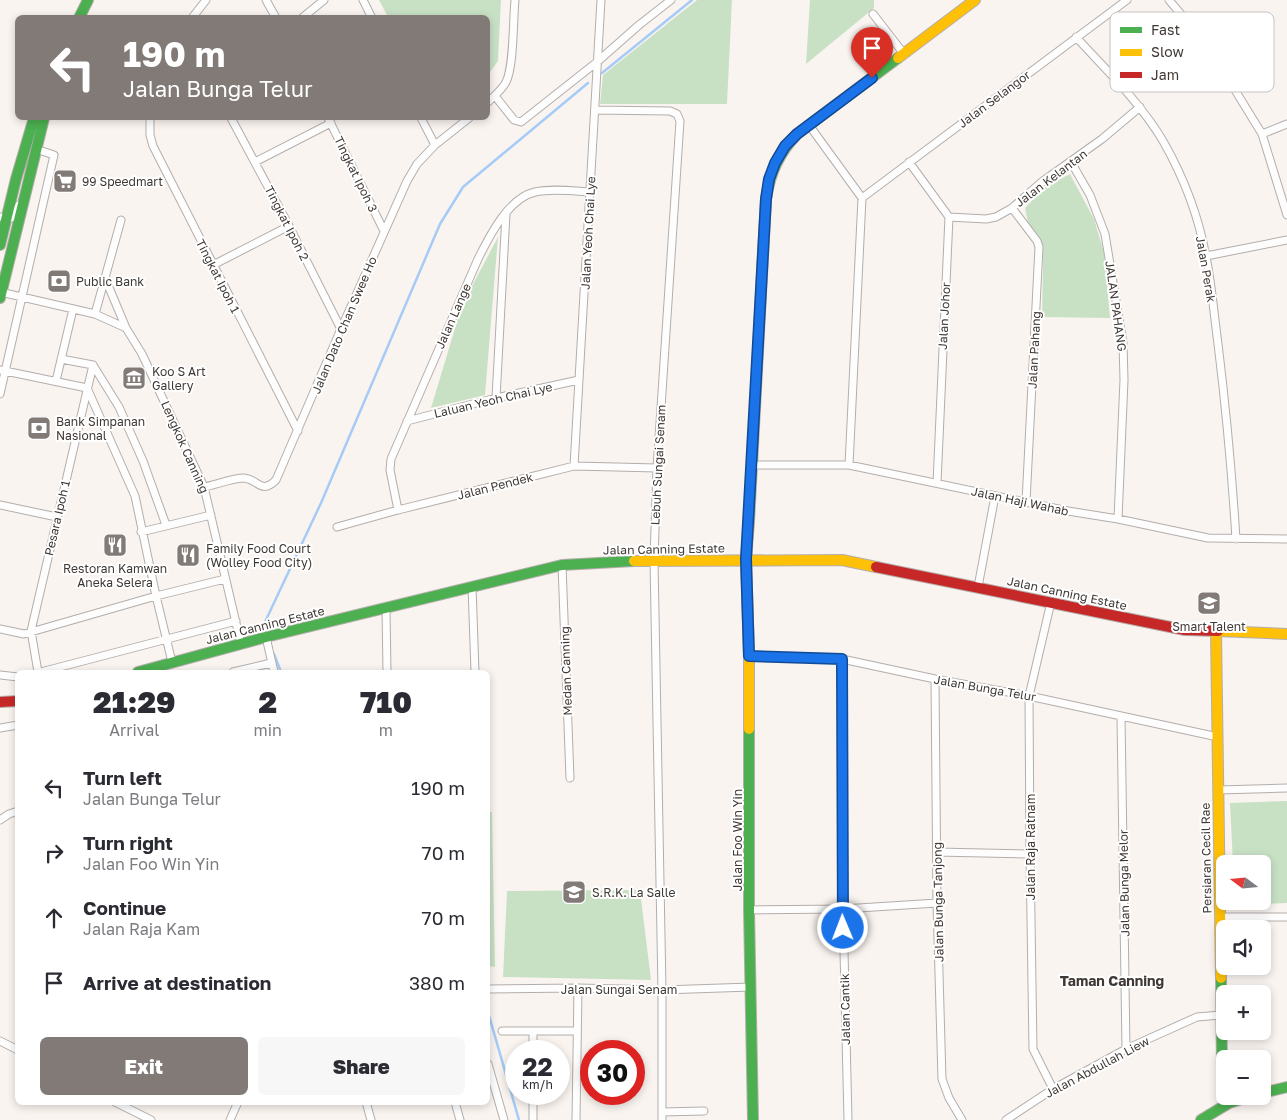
<!DOCTYPE html>
<html lang="en">
<head>
<meta charset="utf-8">
<style>
  body { margin:0; font-family:"Golos Text",sans-serif; background:#f7f7f7; color:#2b2b33; height:100vh; display:flex; flex-direction:column; font-size:19px; white-space:nowrap }
  * { box-sizing:border-box; margin:0 }
  p { font-size:16px; color:#7c7c81 }
  .icon { flex:none; width:28px; height:28px; fill:none; stroke:currentColor; stroke-width:2; stroke-linecap:round; stroke-linejoin:round }
  .map { position:relative; flex:1; overflow:hidden }
  .sheet { position:absolute; left:15px; top:670px; width:475px; height:435px; display:flex; flex-direction:column; background:#fff; border-radius:8px; box-shadow:0 2px 8px #0003 }
  .sheet>* { flex:none }
  .top-card { position:absolute; left:15px; top:15px; width:475px; height:105px; border-radius:8px; box-shadow:0 2px 8px #0003; background:#817a76; color:#fff; overflow:hidden }
  .needle { width:32px; rotate:286deg }
  .fabs { position:absolute; left:1216px; top:855px; display:grid; gap:10px }
  .fabs a { display:grid; place-items:center; width:55px; height:55px; border-radius:8px; background:#fff; box-shadow:0 2px 8px #0003; font-size:25px }
  .speed { position:absolute; left:505px; top:1040px; display:flex; gap:10px; font-size:25px; font-weight:700; text-align:center }
  .speed>* { display:grid; place-content:center; width:65px; height:65px; border-radius:50%; background:#fff; box-shadow:0 2px 8px #0003; line-height:1 }
  .speed small { font-size:12px; font-weight:400 }
  .speed .limit { border:8px solid #d22; background:#fff; color:#111 }
  .pin { position:absolute; display:grid; place-items:center; width:42px; height:42px; color:#fff; margin:-51px -21px; border-radius:50% 50% 50% 0; rotate:-45deg; box-shadow:0 0 5px #0007 }
  .pin .icon { rotate:45deg }
  .me { position:absolute; width:55px; margin:-28px; rotate:359deg; stroke-linejoin:round; filter:drop-shadow(0 0 4px #0008) }
  .turn { display:flex; align-items:center; gap:18px; height:105px; padding:0 25px; font-size:22px }
  .turn .icon { width:65px; height:65px; stroke-width:2.5 }
  .turn b { display:block; font-size:35px; line-height:42px }
  .eta { display:flex; justify-content:space-evenly; align-items:center; height:85px; text-align:center }
  .eta b { font-size:30px; font-weight:800; line-height:35px }
  .action { display:flex; gap:10px; margin-top:auto; padding:10px 25px }
  .action a { flex:1; height:58px; border-radius:8px; background:#817a76; color:#fff; font-size:20px; font-weight:800; line-height:58px; text-align:center }
  .action a+a { background:#f7f7f7; color:#2b2b33 }
  ul { padding:0; list-style:none }
  li { display:flex; align-items:center; gap:15px; height:65px; padding:0 25px }
  li div { flex:1 }
  li b { display:block; font-size:19px }
  li em { font-style:normal }
  .map>svg:first-child { display:block }
</style>
</head>
<body>
<div class="map">
<svg width="1287" height="1120" viewBox="0 0 1287 1120">
  <rect width="100%" height="100%" fill="#faf4f0"/>
  <!-- green -->
  <path fill="#c8e1c5" d="M 379,0 L 501,0 L 498,61 L 488,75 L 488,18 L 388,17 Z
    M 697,0 L 732,0 L 727,104 L 600,104 L 603,75 Z
    M 810,0 L 874,0 L 874,8 L 806,64 Z
    M 1070,174 L 1094,219 L 1104,252 L 1110,318 L 1042,317 L 1043,266 L 1041,239 L 1028,223 L 1025,208 L 1045,187 Z
    M 498,237 L 485,395 L 431,408 L 462,305 Z
    M 1287,801 L 1287,903 L 1235,905 L 1235,901 L 1262,901 L 1262,864 L 1233,864 L 1230,803 Z
    M 488,812 L 492,812 L 495,967 L 488,966 Z
    M 640,890 L 651,980 L 503,977 L 507,891 Z"/>
  <g fill="none" stroke-linecap="round" stroke-linejoin="round">
    <!-- stream -->
    <path stroke="#a5cbf6" stroke-width="2.5" d="M 602,73 L 692,0
      M 265,622 L 321,503 L 440,224 L 463,187 L 588,83
      M 274,654 L 281,672
      M 488,1012 L 519,1120"/>
    <!-- street casing -->
    <g stroke="#b4aeab" stroke-width="9">
      <path id="street" d="M 266,0 L 276,18
        M 363,0 L 372,18
        M 1169,0 L 1208,46 L 1262,134 L 1287,215
        M 873,14 L 904,54
        M 192,18 L 206,0
        M 302,18 L 324,0
        M 1076,37 C 1106,70 1140,102 1163,141 C 1183,176 1199,218 1206,257 C 1212,286 1214,315 1218,344 C 1226,409 1232,474 1236,539
        M 495,96 L 514,120 L 521,122 L 597,62 L 639,25 L 671,0
        M 488,102 C 494,96 502,90 506,82 C 514,67 513,19 515,0
        M 595,110 L 670,111 L 677,114 L 680,121 L 657,468 L 654,560 L 662,990 L 662,1120
        M 150,118 L 150,135 L 153,146 L 298,431
        M 231,118 L 289,226 L 341,329
        M 328,118 L 384,231
        M 421,118 L 435,145
        M 809,125 L 862,198 L 849,465
        M 1262,134 L 1287,124
        M 255,162 L 331,123
        M 909,162 L 949,217 L 937,483
        M 1071,162 L 1090,195 L 1105,234 L 1123,343 L 1124,380 L 1118,519
        M 862,198 L 1127,0
        M 1012,208 L 1037,241 L 1039,247 L 1026,502
        M 0,217 L 11,218 L 14,216 L 19,205
        M 949,217 L 986,219 L 996,217 L 1012,208 L 1043,181 L 1102,139 L 1140,107
        M 1206,256 L 1287,240
        M 213,265 L 289,226
        M 105,278 L 126,328
        M 0,292 L 95,314 L 126,328 L 142,354 L 204,487 L 241,644
        M 95,314 L 121,220
        M 61,359 L 93,365 L 119,407 L 143,461 L 166,525
        M 0,370 L 87,388
        M 56,381 L 73,309
        M 87,388 L 135,496 L 156,596 L 172,662
        M 0,394 L 54,155 L 36,149
        M 496,398 L 506,214
        M 407,421 L 496,398 L 579,380
        M 753,465 L 849,465 L 1068,511 L 1118,519 L 1208,538 L 1287,539
        M 574,466 L 601,0
        M 204,487 C 215,485 233,478 244,478 C 258,479 261,495 276,480 L 341,329 L 407,181 L 417,164 L 435,145 L 469,118
        M 0,505 L 57,517
        M 398,510 L 390,470 L 391,459 L 478,259 C 489,237 508,198 535,192 C 552,188 573,191 590,192
        M 337,527 L 398,510 L 574,466 L 657,468
        M 141,532 L 211,515
        M 562,565 L 570,778
        M 472,586 L 475,672
        M 978,587 L 995,496
        M 1051,602 L 1029,696 L 1030,854 L 1033,1049 L 1053,1089
        M 386,609 L 387,672
        M 0,629 L 24,634 L 156,596 L 225,579
        M 266,637 L 274,672
        M 749,656 L 842,659 L 935,679 L 1029,696 L 1218,737
        M 842,659 L 843,909 L 848,1120
        M 38,672 L 31,631 L 93,365
        M 41,672 L 236,621
        M 233,672 L 271,663
        M 0,675 L 18,677
        M 935,679 L 937,903 L 942,1079 L 949,1098 L 962,1120
        M 1121,717 L 1126,1049
        M 0,728 L 18,725
        M 1218,790 L 1287,788
        M 0,820 L 9,814 L 18,811
        M 937,852 L 1030,854
        M 749,910 L 843,909 L 937,903
        M 1220,917 L 1287,917
        M 488,989 L 578,988 L 662,990 L 751,987
        M 502,1031 L 577,1031
        M 533,1031 L 533,1051
        M 0,1041 L 18,1050
        M 488,1064 L 504,1120
        M 533,1094 L 533,1120
        M 115,1102 L 151,1120
        M 366,1102 L 371,1120
        M 455,1102 L 460,1120
        M 662,1112 L 704,1111
        M 230,1120 L 238,1102
        M 576,1120 L 578,988
        M 1006,1120 L 1053,1089 L 1126,1049 L 1197,1017 L 1221,1015"/>
    </g>
    <!-- fast casing -->
    <g stroke="#b4aeab" stroke-width="12">
      <path id="fast" d="M 79,18 L 88,0
        M 0,245 L 16,179 L 34,118
        M 0,298 L 44,118
        M 749,522 L 766,199 C 770,173 779,153 797,134 L 898,58
        M 138,672 L 266,637 L 562,565 L 634,561
        M 749,729 L 749,910 L 753,1120
        M 1221,978 L 1222,1067 L 1225,1083
        M 1262,1093 L 1287,1087
        M 1201,1120 L 1229,1103 L 1251,1096"/>
    </g>
    <!-- slow casing -->
    <g stroke="#b4aeab" stroke-width="12">
      <path id="slow" d="M 898,58 L 975,0
        M 749,522 L 746,559 L 749,656 L 749,729
        M 634,561 L 842,560 L 876,567
        M 1218,631 L 1287,634
        M 1216,632 L 1221,978"/>
    </g>
    <!-- jam casing -->
    <g stroke="#b4aeab" stroke-width="12">
      <path id="jam" d="M 876,567 L 1185,630 L 1218,631
        M 0,702 L 18,701"/>
    </g>
    <!-- street -->
    <use href="#street" stroke="#fefdfd" stroke-width="7"/>
    <!-- fast -->
    <use href="#fast" stroke="#4caf50" stroke-width="10"/>
    <!-- slow -->
    <use href="#slow" stroke="#ffc107" stroke-width="10"/>
    <!-- jam -->
    <use href="#jam" stroke="#c62828" stroke-width="10"/>
  </g>
  <g fill="none" stroke-linecap="round" stroke-linejoin="round">
    <!-- route casing -->
    <g stroke="#114b97" stroke-width="12">
      <path id="route" d="M 843,928 L 842,659 L 749,656 L 746,559 L 766,199 L 769,179 L 775,163 L 785,146 L 797,134 L 872,78"/>
    </g>
    <!-- route -->
    <use href="#route" stroke="#1a73e8" stroke-width="9"/>
  </g>
  <!-- icons -->
  <defs>
    <g id="supermarket-square" transform="scale(1.25)"><rect x="-9" y="-9" width="18" height="18" rx="4" fill="#817a76" stroke="#fff"/><path d="M-6-5.5h2.5l.6 2H6L4.5 2H-2.5L-4.4-4H-6ZM-1.5 3.2a1.3 1.3 0 1 0 .1 0ZM3 3.2a1.3 1.3 0 1 0 .1 0Z" fill="#fff"/></g>
    <g id="bank-square" transform="scale(1.25)"><rect x="-9" y="-9" width="18" height="18" rx="4" fill="#817a76" stroke="#fff"/><path d="M-6-4H6V4H-6ZM0-2.3a2.3 2.3 0 1 0 0 4.6a2.3 2.3 0 1 0 0-4.6Z" fill="#fff"/></g>
    <g id="museum-square" transform="scale(1.25)"><rect x="-9" y="-9" width="18" height="18" rx="4" fill="#817a76" stroke="#fff"/><path d="M0-6L6-3V-2H-6V-3ZM-5-1h2V3h-2ZM-1-1h2V3h-2ZM3-1h2V3H3ZM-6 4H6V6H-6Z" fill="#fff"/></g>
    <g id="restaurant-square" transform="scale(1.25)"><rect x="-9" y="-9" width="18" height="18" rx="4" fill="#817a76" stroke="#fff"/><path d="M-5-6h1v4h1v-4h1v4h1v-4h1v5L-1.5 .5V6h-2V.5L-5-1ZM5-6V6H3V1.5H1.5Q1.5-4 5-6Z" fill="#fff"/></g>
    <g id="school-square" transform="scale(1.25)"><rect x="-9" y="-9" width="18" height="18" rx="4" fill="#817a76" stroke="#fff"/><path d="M0-5L7-2L0 1L-7-2ZM-4 1L0 2.5L4 1V4Q0 6-4 4Z" fill="#fff"/></g>
  </defs>
  <g fill-rule="evenodd">
    <use href="#supermarket-square" x="65" y="181"/>
    <use href="#bank-square" x="59" y="281"/>
    <use href="#museum-square" x="134" y="378"/>
    <use href="#bank-square" x="39" y="428"/>
    <use href="#restaurant-square" x="115" y="545"/>
    <use href="#restaurant-square" x="188" y="555"/>
    <use href="#school-square" x="1209" y="603"/>
    <use href="#school-square" x="574" y="892"/>
  </g>
  <g text-anchor="middle" dominant-baseline="central" stroke-width="4" stroke-linejoin="round" paint-order="stroke">
    <!-- street labels -->
    <g font-size="12" fill="#403834" stroke="#fff">
      <text transform="translate(994 99) rotate(-37)">Jalan Selangor</text>
      <text transform="translate(356 174) rotate(64)">Tingkat Ipoh 3</text>
      <text transform="translate(1051 178) rotate(-37)">Jalan Kelantan</text>
      <text transform="translate(287 223) rotate(63)">Tingkat Ipoh 2</text>
      <text transform="translate(588 233) rotate(-87)">Jalan Yeoh Chai Lye</text>
      <text transform="translate(1206 269) rotate(80)">Jalan Perak</text>
      <text transform="translate(218 276) rotate(63)">Tingkat Ipoh 1</text>
      <text transform="translate(1116 306) rotate(82)">JALAN PAHANG</text>
      <text transform="translate(453 316) rotate(-66)">Jalan Lange</text>
      <text transform="translate(944 316) rotate(-87)">Jalan Johor</text>
      <text transform="translate(344 325) rotate(-67)">Jalan Dato Chan Swee Ho</text>
      <text transform="translate(1034 350) rotate(-87)">Jalan Pahang</text>
      <text transform="translate(493 400) rotate(-13)">Laluan Yeoh Chai Lye</text>
      <text transform="translate(185 447) rotate(66)">Lengkok Canning</text>
      <text transform="translate(658 465) rotate(-87)">Lebuh Sungai Senam</text>
      <text transform="translate(495 486) rotate(-14)">Jalan Pendek</text>
      <text transform="translate(1020 501) rotate(12)">Jalan Haji Wahab</text>
      <text transform="translate(57 518) rotate(-77)">Pesara Ipoh 1</text>
      <text transform="translate(664 549) rotate(-1)">Jalan Canning Estate</text>
      <text transform="translate(1067 593) rotate(12)">Jalan Canning Estate</text>
      <text transform="translate(265 625) rotate(-14)">Jalan Canning Estate</text>
      <text transform="translate(566 671) rotate(-92)">Medan Canning</text>
      <text transform="translate(985 688) rotate(10)">Jalan Bunga Telur</text>
      <text transform="translate(737 840) rotate(-90)">Jalan Foo Win Yin</text>
      <text transform="translate(1030 847) rotate(-90)">Jalan Raja Ratnam</text>
      <text transform="translate(1206 858) rotate(-91)">Persiaran Cecil Rae</text>
      <text transform="translate(1124 883) rotate(-91)">Jalan Bunga Melor</text>
      <text transform="translate(938 902) rotate(-91)">Jalan Bunga Tanjong</text>
      <text x="619" y="989">Jalan Sungai Senam</text>
      <text transform="translate(845 1009) rotate(-91)">Jalan Cantik</text>
      <text transform="translate(1097 1067) rotate(-28)">Jalan Abdullah Liew</text>
    </g>
    <!-- poi labels -->
    <g font-size="12" fill="#403834" stroke="#fff" text-anchor="start">
      <text x="82" y="181">99 Speedmart</text>
      <text x="76" y="281">Public Bank</text>
      <text x="152" y="371">Koo S Art<tspan x="152" dy="14">Gallery</tspan></text>
      <text x="56" y="421">Bank Simpanan<tspan x="56" dy="14">Nasional</tspan></text>
      <text x="206" y="548">Family Food Court<tspan x="206" dy="14">(Wolley Food City)</tspan></text>
      <text x="115" y="568" text-anchor="middle">Restoran Kamwan<tspan x="115" dy="14">Aneka Selera</tspan></text>
      <text x="1209" y="626" text-anchor="middle">Smart Talent</text>
      <text x="592" y="892">S.R.K. La Salle</text>
    </g>
    <!-- neighbourhood labels -->
    <g font-size="14" font-weight="bold" fill="#403834" stroke="#fff">
      <text x="1112" y="980">Taman Canning</text>
    </g>
  </g>
  <!-- legend -->
  <rect x="1110" y="12" width="164" height="80" rx="8" fill="#fff" stroke="#c6c3c2" stroke-width="1"/>
  <rect x="1120" y="27" width="22" height="6" fill="#4caf50"/>
  <rect x="1120" y="49" width="22" height="7" fill="#ffc107"/>
  <rect x="1120" y="72" width="22" height="6" fill="#c62828"/>
  <g font-size="14" fill="#403834">
    <text x="1151" y="35">Fast</text>
    <text x="1151" y="57">Slow</text>
    <text x="1151" y="80">Jam</text>
  </g>
</svg>
<div class="fabs">
<a><svg class="needle" viewBox="-14 -14 28 28"><path d="M0-13l5 13h-10z" fill="#e53935"/><path d="M0 13l5-13h-10z" fill="#7c7c81"/></svg></a>
<a><svg class="icon" aria-label="sound" viewBox="0 0 24 24"><path d="M4 9h4l5-4v14l-5-4H4zM17 9q2 3 0 6"/></svg></a>
<a>+</a>
<a>−</a>
</div>
<div class="speed"><div>22<small>km/h</small></div><div class="limit">30</div></div>
<div class="pin" style="left:872px;top:78px;background:#d93025"><svg class="icon" aria-label="arrive" viewBox="0 0 24 24"><path d="M6 21V4h12l-3 4 3 4H6"/></svg></div>
<svg class="me" style="left:843px;top:928px" viewBox="-20 -20 40 40"><circle r="17" fill="#1a73e8" stroke="#fff" stroke-width="3"/><path d="M0-11L8 9 0 5-8 9z" fill="#fff"/></svg>
<div class="top-card">
<div class="turn"><svg class="icon" aria-label="left" viewBox="0 0 24 24"><path d="M17 20v-9H6M10 6l-5 5 5 5"/></svg><div><b>190 m</b>Jalan Bunga Telur</div></div>
</div>
<section class="sheet">
<div class="eta">
<div><b>21:29</b><p>Arrival</p></div>
<div><b>2</b><p>min</p></div>
<div><b>710</b><p>m</p></div>
</div>
<ul>
<li><svg class="icon" aria-label="left" viewBox="0 0 24 24"><path d="M17 20v-9H6M10 6l-5 5 5 5"/></svg><div><b>Turn left</b><p>Jalan Bunga Telur</p></div><em>190 m</em></li>
<li><svg class="icon" aria-label="right" viewBox="0 0 24 24"><path d="M7 20v-9h11M14 6l5 5-5 5"/></svg><div><b>Turn right</b><p>Jalan Foo Win Yin</p></div><em>70 m</em></li>
<li><svg class="icon" aria-label="ahead" viewBox="0 0 24 24"><path d="M12 20V5M6 11l6-6 6 6"/></svg><div><b>Continue</b><p>Jalan Raja Kam</p></div><em>70 m</em></li>
<li><svg class="icon" aria-label="arrive" viewBox="0 0 24 24"><path d="M6 21V4h12l-3 4 3 4H6"/></svg><div><b>Arrive at destination</b></div><em>380 m</em></li>
</ul>
<div class="action"><a>Exit</a><a>Share</a></div>
</section>
</div>
</body>
</html>
